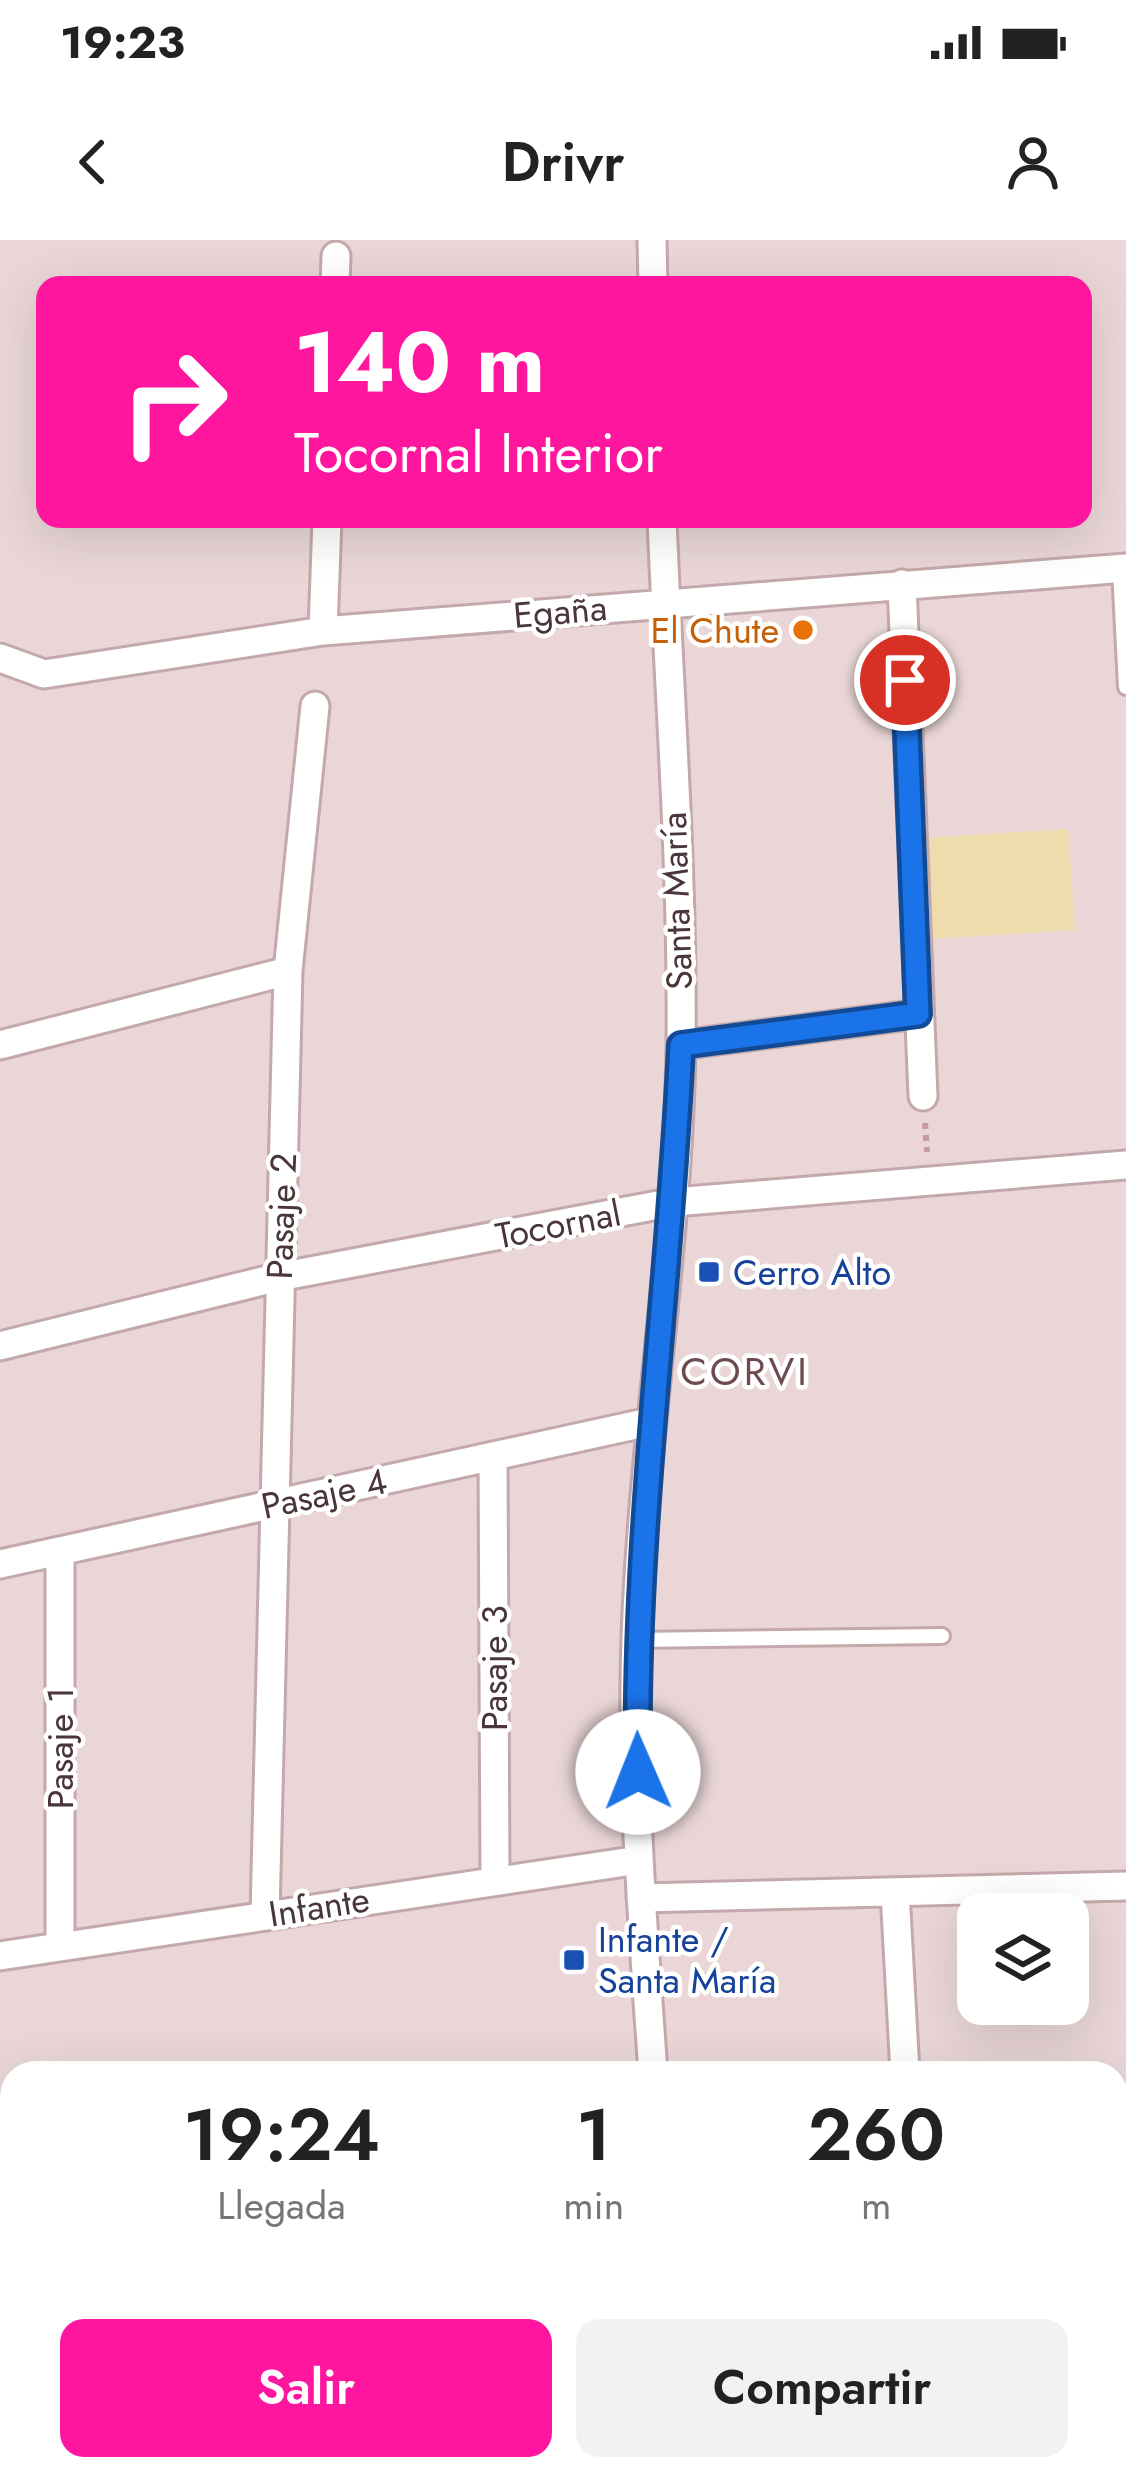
<!DOCTYPE html>
<html lang="es">
<head>
<meta charset="utf-8">
<style>
  body { margin:0; font-family:Jost,sans-serif; background:#f2f2f2; color:#222; height:100vh; display:flex; flex-direction:column; font-size:45px; white-space:nowrap }
  * { box-sizing:border-box; margin:0 }
  p { font-size:39px; color:#767676 }
  .icon { flex:none; width:66px; height:66px; fill:none; stroke:currentColor; stroke-width:2; stroke-linecap:round; stroke-linejoin:round }
  .map { position:relative; flex:1; overflow:hidden }
  .details { position:absolute; left:0px; top:1821px; width:1128px; height:420px; display:flex; flex-direction:column; background:#fff; border-radius:36px 36px 0 0; box-shadow:0 12px 48px #0002 }
  .details>* { flex:none }
  .guide { position:absolute; left:36px; top:36px; width:1056px; height:252px; border-radius:24px; box-shadow:0 12px 48px #0002; background:#ff169e; color:#fff; overflow:hidden }
  .fabs { position:absolute; left:957px; top:1653px; display:grid; gap:24px }
  .fabs a { display:grid; place-items:center; width:132px; height:132px; border-radius:24px; background:#fff; box-shadow:0 12px 48px #0002; font-size:60px }
  .pin { position:absolute; display:grid; place-items:center; width:102px; height:102px; color:#fff; margin:-51px; border:6px solid #fff; border-radius:50%; box-shadow:0 3px 12px #0007 }
  .me { position:absolute; width:132px; margin:-66px; rotate:359deg; stroke-linejoin:round; filter:drop-shadow(0 0 9px #0008) }
  .turn { display:flex; align-items:center; gap:42px; height:252px; padding:0 60px; font-size:54px }
  .turn .icon { width:156px; height:156px; stroke-width:2.5 }
  .turn b { display:block; font-size:84px; line-height:102px }
  .eta { display:flex; justify-content:space-evenly; align-items:center; height:204px; text-align:center }
  .eta b { font-size:72px; font-weight:600; line-height:84px }
  .action { display:flex; gap:24px; margin-top:auto; padding:24px 60px }
  .action a { flex:1; height:138px; border-radius:24px; background:#ff169e; color:#fff; font-size:48px; font-weight:600; line-height:138px; text-align:center }
  .action a+a { background:#f2f2f2; color:#222 }
  .status { display:flex; justify-content:space-between; align-items:center; height:84px; padding:0 60px; background:#fff; direction:ltr }
  .status svg { height:33px; fill:currentColor }
  header { display:flex; justify-content:space-between; align-items:center; height:156px; padding:0 60px; background:#fff; font-size:54px; font-weight:600 }
  .map>svg:first-child { display:block }
</style>
</head>
<body>
<div class="status"><b>19:23</b><svg viewBox="0 0 49 12"><path d="M0 12V9h3v3zM5 12V6h3v6zM10 12V3h3v9zM15 12V0h3v12zM26 1h20v11H26zM47 4h2v5h-2z"/></svg></div>
<header><svg class="icon" aria-label="back" viewBox="0 0 24 24"><path d="M15 5l-7 7 7 7"/></svg>Drivr<svg class="icon" aria-label="person" viewBox="0 0 24 24"><circle cx="12" cy="8" r="4"/><path d="M4 21q1-7 8-7t8 7"/></svg></header>
<div class="map">
<svg width="1126" height="2241" viewBox="0 0 1126 2241">
  <rect width="100%" height="100%" fill="#f6e8e9"/>
  <!-- residential -->
  <path fill="#ead6d7" fill-rule="evenodd" d="M 0,0 L 1126,0 L 1126,2241 L 0,2241 ZM 45,45 L 1083,45 L 1083,279 L 45,279 ZM 978,1674 L 1068,1674 L 1068,1764 L 978,1764 ZM 12,1833 L 1116,1833 L 1116,2229 L 12,2229 Z"/>
  <!-- green -->
  <path fill="#eedcac" d="M 1068,589 L 1075,690 L 930,699 L 923,598 Z"/>
  <g fill="none" stroke-linecap="round" stroke-linejoin="round">
    <!-- service casing -->
    <g stroke="#c3a9ab" stroke-width="20">
      <path id="service" d="M 1120,329 L 1126,447
        M 636,1400 L 942,1396"/>
    </g>
    <!-- minor casing -->
    <g stroke="#c3a9ab" stroke-width="33">
      <path id="minor" d="M 652,0 L 653,45
        M 335,45 L 336,16
        M 902,344 L 923,856
        M 323,391 L 327,279
        M 0,418 L 44,434 L 323,391 L 1126,328
        M 0,805 L 288,731
        M 681,805 L 918,774
        M 0,1106 L 279,1037 L 674,962 L 1126,925
        M 493,1216 L 495,1640
        M 60,1313 L 60,1703
        M 0,1324 L 649,1182
        M 895,1652 L 905,1833
        M 641,1658 L 1126,1646
        M 265,1675 L 288,731 L 315,466
        M 0,1716 L 639,1620
        M 653,1833 C 643,1688 631,1542 636,1397 C 643,1199 678,1004 681,807 C 683,631 669,454 662,279
        M 0,2090 L 12,2099
        M 191,2229 L 213,2241
        M 681,2229 L 681,2241
        M 1110,2229 L 1113,2241"/>
    </g>
    <!-- path -->
    <path stroke="#c6999d" stroke-width="6" stroke-dasharray="6 6" stroke-linecap="butt" d="M 925,883 L 927,912"/>
    <!-- service -->
    <use href="#service" stroke="#fff" stroke-width="14"/>
    <!-- minor -->
    <use href="#minor" stroke="#fff" stroke-width="27"/>
  </g>
  <g fill="none" stroke-linecap="round" stroke-linejoin="round">
    <!-- route casing -->
    <g stroke="#114b97" stroke-width="30">
      <path id="route" d="M 638,1532 C 634,1288 670,1048 681,805 L 918,774 L 905,440"/>
    </g>
    <!-- route -->
    <use href="#route" stroke="#1a73e8" stroke-width="21"/>
  </g>
  <!-- markers -->
  <circle fill="#e8710a" stroke="#fff" stroke-width="4.5" cx="803" cy="390" r="12"/>
  <g fill="#1a4fb4" stroke="#fff" stroke-width="4.5">
    <rect x="697" y="1020" width="24" height="24" rx="6"/>
    <rect x="562" y="1708" width="24" height="24" rx="6"/>
  </g>
  <g text-anchor="middle" dominant-baseline="central" stroke-width="9" stroke-linejoin="round" paint-order="stroke">
    <!-- street labels -->
    <g font-size="36" fill="#4a3638" stroke="#fff">
      <text transform="translate(560 371) rotate(-5)">Egaña</text>
      <text transform="translate(676 661) rotate(-92)">Santa María</text>
      <text transform="translate(281 976) rotate(-88)">Pasaje 2</text>
      <text transform="translate(558 984) rotate(-11)">Tocornal</text>
      <text transform="translate(324 1253) rotate(-12)">Pasaje 4</text>
      <text transform="translate(494 1428) rotate(-90)">Pasaje 3</text>
      <text transform="translate(60 1508) rotate(-90)">Pasaje 1</text>
      <text transform="translate(319 1666) rotate(-9)">Infante</text>
    </g>
    <!-- food labels -->
    <g font-size="36" fill="#c56008" stroke="#fff" text-anchor="end">
      <text x="779" y="390">El Chute</text>
    </g>
    <!-- transit labels -->
    <g font-size="36" fill="#164399" stroke="#fff" text-anchor="start">
      <text x="733" y="1032">Cerro Alto</text>
      <text x="598" y="1699">Infante /<tspan x="598" dy="41">Santa María</tspan></text>
    </g>
    <!-- neighbourhood labels -->
    <g font-size="39" letter-spacing="3" fill="#6e4b50" stroke="#fff">
      <text x="745" y="1131">CORVI</text>
    </g>
  </g>
</svg>
<div class="fabs">
<a><svg class="icon" aria-label="layers" viewBox="0 0 24 24"><path d="M12 4l9 5-9 5-9-5zM3 14l9 5 9-5"/></svg></a>
</div>
<div class="pin" style="left:905px;top:440px;background:#d93025"><svg class="icon" aria-label="arrive" viewBox="0 0 24 24"><path d="M6 21V4h12l-3 4 3 4H6"/></svg></div>
<svg class="me" style="left:638px;top:1532px" viewBox="-20 -20 40 40"><circle r="19" fill="#fff"/><path d="M0-13L10 11 0 6-10 11z" fill="#1a73e8"/></svg>
<div class="guide">
<div class="turn"><svg class="icon" aria-label="right" viewBox="0 0 24 24"><path d="M7 20v-9h11M14 6l5 5-5 5"/></svg><div><b>140 m</b>Tocornal Interior</div></div>
</div>
<section class="details">
<div class="eta">
<div><b>19:24</b><p>Llegada</p></div>
<div><b>1</b><p>min</p></div>
<div><b>260</b><p>m</p></div>
</div>
<div class="action"><a>Salir</a><a>Compartir</a></div>
</section>
</div>
</body>
</html>
